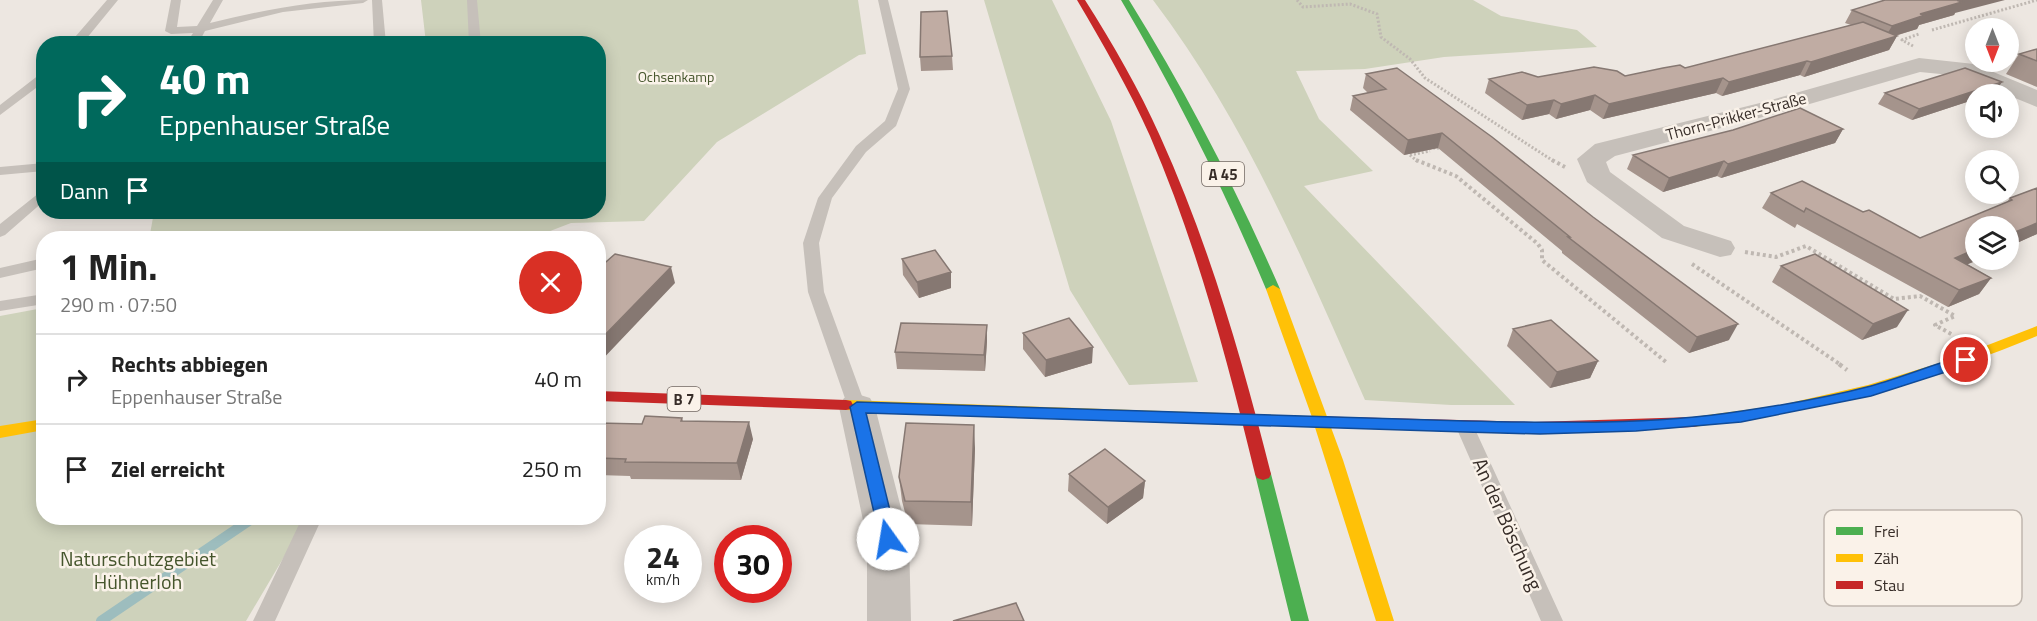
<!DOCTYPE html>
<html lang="de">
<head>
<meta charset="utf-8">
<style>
  body { margin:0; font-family:"Titillium Web",sans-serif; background:#f2f2f2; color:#222; height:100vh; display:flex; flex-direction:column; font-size:22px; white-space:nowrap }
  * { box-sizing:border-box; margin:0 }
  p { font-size:20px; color:#767676 }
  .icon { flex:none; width:33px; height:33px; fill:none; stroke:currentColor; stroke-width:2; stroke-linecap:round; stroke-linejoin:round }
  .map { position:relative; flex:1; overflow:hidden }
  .details { position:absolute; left:36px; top:231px; width:570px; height:294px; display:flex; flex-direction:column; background:#fff; border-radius:24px; box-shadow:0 3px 15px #0003 }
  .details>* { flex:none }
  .banner { position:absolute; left:36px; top:36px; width:570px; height:183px; border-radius:24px; box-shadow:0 3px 15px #0003; background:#00695c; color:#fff; overflow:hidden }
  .needle { width:39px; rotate:180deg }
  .tools { position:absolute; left:1965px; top:18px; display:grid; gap:12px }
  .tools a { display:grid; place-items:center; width:54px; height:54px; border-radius:50%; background:#fff; box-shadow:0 3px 15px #0003; font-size:30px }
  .speed { position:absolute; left:624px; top:525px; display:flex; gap:12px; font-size:30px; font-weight:700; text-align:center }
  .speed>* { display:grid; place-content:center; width:78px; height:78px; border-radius:50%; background:#fff; box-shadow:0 3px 15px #0003; line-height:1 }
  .speed small { font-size:15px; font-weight:400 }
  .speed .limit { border:9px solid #d22; background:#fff; color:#111 }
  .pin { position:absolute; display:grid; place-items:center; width:51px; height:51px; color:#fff; margin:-26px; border:3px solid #fff; border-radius:50%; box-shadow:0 2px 6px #0007 }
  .me { position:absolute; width:66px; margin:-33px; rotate:347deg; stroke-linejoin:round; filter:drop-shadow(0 0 4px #0008) }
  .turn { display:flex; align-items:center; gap:21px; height:126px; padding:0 24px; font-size:27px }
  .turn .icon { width:78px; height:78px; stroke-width:2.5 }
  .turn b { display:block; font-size:42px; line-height:51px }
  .then { display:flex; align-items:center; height:57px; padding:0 24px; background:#0003; gap:12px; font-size:22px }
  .round { display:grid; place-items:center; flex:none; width:63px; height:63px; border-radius:32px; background:#f2f2f2 }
  .overview { display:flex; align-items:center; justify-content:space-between; height:102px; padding:0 24px }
  h1 { font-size:36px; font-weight:700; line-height:45px }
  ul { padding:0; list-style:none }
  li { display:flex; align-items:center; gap:18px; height:90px; padding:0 24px; border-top:2px solid #e0e0e0 }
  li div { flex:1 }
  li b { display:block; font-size:22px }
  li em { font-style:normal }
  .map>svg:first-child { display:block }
</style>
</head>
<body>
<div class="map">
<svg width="2037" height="621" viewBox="0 0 2037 621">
  <rect width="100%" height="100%" fill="#ede7e1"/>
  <!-- green -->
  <path fill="#ced2bb" d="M 421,0 L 858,0 L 866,54 L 859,55 L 717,142 L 644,221 L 571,223 L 532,238 L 146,238 L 150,234 L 154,212 L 598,212 L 598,44 L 426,43 Z
    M 984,0 L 1052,0 L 1111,121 L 1198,382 L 1129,385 L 1070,290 Z
    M 1153,0 L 1473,0 L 1501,16 L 1577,30 L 1597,47 L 1444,57 L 1365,69 L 1296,71 L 1319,119 L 1373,171 L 1304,186 L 1515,405 L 1451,405 L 1365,400 C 1304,262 1245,121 1153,0 Z
    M 43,308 L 44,518 L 307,518 L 246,621 L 0,621 L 0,316 Z"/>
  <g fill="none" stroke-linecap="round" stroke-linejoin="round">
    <!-- stream -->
    <path stroke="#9dbdbe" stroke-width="10" d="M 101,621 L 253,518"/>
    <!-- path-far2 -->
    <path stroke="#bfb8b2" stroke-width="3" stroke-dasharray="2 2" stroke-linecap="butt" d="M 1297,0 L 1303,7 L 1350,4 L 1377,14 L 1381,37 L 1410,59 L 1425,78 L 1555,162
      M 1932,30 L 2037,0
      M 1913,46 L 1902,40 L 1919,34
      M 1425,148 L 1443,148
      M 1410,155 L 1418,162
      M 1410,155 L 1430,151"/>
    <!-- path-far1 -->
    <path stroke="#bfb8b2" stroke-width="4" stroke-dasharray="3 3" stroke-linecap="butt" d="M 1416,160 L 1456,176 L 1538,244 L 1542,250 L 1542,260 L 1666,362
      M 1552,160 L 1565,167
      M 1745,252 L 1776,257 L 1806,246 L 1894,299 L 1920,296 L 1955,316 L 1935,325 L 1953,335
      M 1692,264 L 1841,365"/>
    <!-- path -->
    <path stroke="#bfb8b2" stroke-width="4.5" stroke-dasharray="4 4" stroke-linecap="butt" d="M 1839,364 L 1847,370"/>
    <!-- lane -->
    <path fill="#c6c0ba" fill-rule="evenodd" d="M 107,0 L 118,0 L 82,44 L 69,44 Z
      M 171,0 L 181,0 L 177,27 L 197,26 L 213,0 L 223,0 L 210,23 C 263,10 313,0 368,0 L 363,3 L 283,12 L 205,31 L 198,44 L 186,44 L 193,33 L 171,34 L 165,31 Z
      M 372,0 L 382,0 L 386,44 L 374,44 Z
      M 467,0 L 477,0 L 481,44 L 469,44 Z
      M 878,0 L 888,0 L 910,89 L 896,126 L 866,152 L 832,198 L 819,243 L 824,292 L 866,407 L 863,412 L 851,412 L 848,407 L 808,292 L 803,243 L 818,198 L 856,146 L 885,121 L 898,89 Z
      M 44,71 L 44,82 L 0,115 L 0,105 Z
      M 44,163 L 44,171 L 0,175 L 0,167 Z
      M 44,189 L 44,201 L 5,235 L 0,237 L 0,224 Z
      M 169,232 L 174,234 L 176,238 L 152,238 L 155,235 Z
      M 44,258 L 44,268 L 0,278 L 0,268 Z
      M 44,294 L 44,304 L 0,311 L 0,301 Z
      M 1465,420 L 1472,422 L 1474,427 L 1563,621 L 1541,621 L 1456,427 L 1458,422 Z
      M 302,518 L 322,518 L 275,621 L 253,621 Z"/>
    <!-- street -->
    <path fill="#c6c0ba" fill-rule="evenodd" d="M 1919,58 L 1974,64 L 2037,90 L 2037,107 L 1961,76 L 1920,72 L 1782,112 L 1615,156 L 1606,162 L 1610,172 L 1684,226 L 1731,241 L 1735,248 L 1731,255 L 1720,257 L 1662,238 L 1587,182 L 1577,159 L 1595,144 L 1764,102 Z
      M 857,394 L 870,398 L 875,407 L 909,539 L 911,621 L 867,621 L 867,539 L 839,407 L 844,398 Z"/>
    <!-- fast -->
    <path fill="#4caf50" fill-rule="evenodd" d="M 1121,0 L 1129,0 C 1187,93 1236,189 1280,289 L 1278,292 L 1268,292 L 1266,289 C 1224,189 1176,93 1121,0 Z
      M 1263,468 L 1269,470 L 1271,474 L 1309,621 L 1291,621 L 1255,474 L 1257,470 Z"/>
    <!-- slow -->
    <path fill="#ffc107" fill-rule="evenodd" d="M 1273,285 L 1280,289 L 1343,460 L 1394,621 L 1376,621 L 1313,421 L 1311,425 L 1306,426 L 846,410 L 841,409 L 839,405 L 841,401 L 846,400 L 1306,416 L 1313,420 L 1266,289 Z
      M 2037,326 L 2037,336 C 1926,382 1813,414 1693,427 L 1688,426 L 1685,422 L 1688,418 L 1693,417 L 1781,405 L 1868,385 L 1949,360 Z
      M 44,419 L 44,430 L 0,438 L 0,426 Z"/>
    <!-- jam -->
    <path fill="#c62828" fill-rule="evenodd" d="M 1077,0 L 1085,0 C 1113,44 1139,89 1160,136 C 1209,244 1242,359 1271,474 L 1269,478 L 1263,480 L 1257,478 L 1255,474 C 1227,359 1197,245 1150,136 C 1129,89 1103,44 1077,0 Z
      M 598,391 L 846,400 L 851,401 L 853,405 L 851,409 L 846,410 L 598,401 Z
      M 1306,416 L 1534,422 L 1693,417 L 1698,418 L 1701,422 L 1698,426 L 1693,427 L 1534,434 L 1306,426 L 1301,425 L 1298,421 L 1301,417 Z"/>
  </g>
  <!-- wall -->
  <path fill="#a5948c" d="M 1852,10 L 1955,13 L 1954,15 L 1919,25 L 1917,29 L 1895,36 L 1897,36 L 1889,50 L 1804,77 L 1800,75 L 1722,96 L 1716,93 L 1603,119 L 1590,110 L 1556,119 L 1549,114 L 1522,120 L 1485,93 L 1489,79 L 1538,77 L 1625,76 L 1685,68 L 1851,25 L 1845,23 Z
    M 2037,49 L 2037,87 L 2006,74 L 2019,54 Z
    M 952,56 L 953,70 L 921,71 L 920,57 Z
    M 1366,74 L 1729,340 L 1689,353 L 1562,253 L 1562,251 L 1438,148 L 1404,155 L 1350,110 L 1353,96 L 1368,93 L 1363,88 Z
    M 2002,82 L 1995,92 L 1989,94 L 1976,94 L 1976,99 L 1912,120 L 1878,104 L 1885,93 Z
    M 1843,129 L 1835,143 L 1721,178 L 1717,176 L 1663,192 L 1627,169 L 1633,155 Z
    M 2037,188 L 2037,234 L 2008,247 L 2008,226 L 1976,260 L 1978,260 L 1967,264 L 1991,278 L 1979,294 L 1948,307 L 1797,224 L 1795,228 L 1762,208 L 1771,193 L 1863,212 L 1920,238 L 2007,202 L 2010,198 Z
    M 902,259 L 951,288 L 919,298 L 903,275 Z
    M 1781,266 L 1897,327 L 1862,340 L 1772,282 Z
    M 1513,329 L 1598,361 L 1590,378 L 1550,388 L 1507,346 Z
    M 1023,333 L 1092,363 L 1045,377 L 1023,349 Z
    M 987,341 L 985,371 L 897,369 L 895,352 Z
    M 682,418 L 683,421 L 753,439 L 741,480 L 631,479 L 630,476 L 598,475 L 598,423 L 642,424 Z
    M 975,448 L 972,526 L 908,524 L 902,501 L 899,477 Z
    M 1069,474 L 1145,481 L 1143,498 L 1107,524 L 1068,491 Z"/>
  <!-- shaded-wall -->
  <path fill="#867872" d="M 1962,0 L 2005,0 L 1955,13 L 1954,15 L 1919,25 L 1917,29 L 1884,39 L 1892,26 L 1920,14 Z
    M 1897,36 L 1889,50 L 1804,77 L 1811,62 Z
    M 1807,61 L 1800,75 L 1722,96 L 1729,82 Z
    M 1723,78 L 1716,93 L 1603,119 L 1609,104 Z
    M 2002,82 L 1995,92 L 1989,94 L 1976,94 L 1976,99 L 1912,120 L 1919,109 Z
    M 1595,95 L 1590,110 L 1556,119 L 1561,104 Z
    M 1554,100 L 1549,114 L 1522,120 L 1527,105 Z
    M 1843,129 L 1835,143 L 1721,178 L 1728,164 Z
    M 1442,133 L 1438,148 L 1404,155 L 1408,140 Z
    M 1724,161 L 1717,176 L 1663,192 L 1669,178 Z
    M 2037,223 L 2037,234 L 2008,247 L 2008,235 Z
    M 1976,249 L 1976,260 L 1978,260 L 1944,274 L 1955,258 Z
    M 671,267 L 675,283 L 598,364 L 598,342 Z
    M 951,272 L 951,288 L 919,298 L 917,282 Z
    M 1991,278 L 1979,294 L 1948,307 L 1959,290 Z
    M 1908,310 L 1897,327 L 1862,340 L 1873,324 Z
    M 1738,324 L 1729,340 L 1689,353 L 1697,337 Z
    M 987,325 L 987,341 L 985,371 L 984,355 Z
    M 1093,347 L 1092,363 L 1045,377 L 1046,360 Z
    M 1598,361 L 1590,378 L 1550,388 L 1557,372 Z
    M 749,422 L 753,439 L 741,480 L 737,463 Z
    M 974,425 L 975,448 L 972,526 L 971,502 Z
    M 1145,481 L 1143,498 L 1107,524 L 1108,507 Z"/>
  <!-- building -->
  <path fill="#c0aca3" stroke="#867872" stroke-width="1.5" d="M 1885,0 L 1962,0 L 1959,1 L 1962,2 L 1920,14 L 1925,15 L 1892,26 L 1852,10 Z
    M 947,11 L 952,56 L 920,57 L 921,12 Z
    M 1863,22 L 1897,36 L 1811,62 L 1807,61 L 1729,82 L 1723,78 L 1609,104 L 1595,95 L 1561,104 L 1554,100 L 1527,105 L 1489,79 L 1522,72 L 1538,77 L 1594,67 L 1617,71 L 1625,76 L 1663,68 L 1680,65 L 1685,68 Z
    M 2037,49 L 2037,61 L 2019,54 Z
    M 1397,68 L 1492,137 L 1593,217 L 1738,324 L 1697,337 L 1568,237 L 1570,237 L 1442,133 L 1408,140 L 1353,96 L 1386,89 L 1366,74 Z
    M 1965,68 L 2002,82 L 1919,109 L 1885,93 Z
    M 1800,108 L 1843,129 L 1728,164 L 1724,161 L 1669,178 L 1633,155 L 1733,130 Z
    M 1802,181 L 1863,212 L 1869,210 L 1920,238 L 2012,200 L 2010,198 L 2037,188 L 2037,223 L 2008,235 L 2008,226 L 1976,226 L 1976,249 L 1955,258 L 1991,278 L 1959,290 L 1806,208 L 1804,212 L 1771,193 Z
    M 935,250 L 951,272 L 917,282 L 902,259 Z
    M 615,254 L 671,267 L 598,342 L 598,269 Z
    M 1815,254 L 1908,310 L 1873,324 L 1781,266 Z
    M 1069,318 L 1093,347 L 1046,360 L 1023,333 Z
    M 1551,320 L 1598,361 L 1557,372 L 1513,329 Z
    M 901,323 L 987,325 L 984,355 L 895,352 Z
    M 645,416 L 682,418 L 681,421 L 749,422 L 737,463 L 625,462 L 626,459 L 598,458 L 598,423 L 642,424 Z
    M 906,423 L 974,425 L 971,502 L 905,501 L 899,477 Z
    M 1105,449 L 1145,481 L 1108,507 L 1069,474 Z
    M 1016,603 L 1024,621 L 953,621 Z"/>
  <!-- route -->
  <path fill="#1a73e8" stroke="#114b97" stroke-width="1.5" d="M 1966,355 L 1971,357 L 1973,360 L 1971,364 L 1871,396 L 1741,422 L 1636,431 L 1540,434 L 1465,432 L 866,413 L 897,539 L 894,544 L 882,544 L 880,539 L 850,407 L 857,402 L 1465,421 C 1555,423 1652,425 1742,411 C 1784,405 1829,397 1871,386 C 1903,377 1934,364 1966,355 Z"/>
  <g text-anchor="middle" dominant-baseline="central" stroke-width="5" stroke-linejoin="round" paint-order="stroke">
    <!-- far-park labels -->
    <g font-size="14" fill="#45552c" stroke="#faf2e9">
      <text x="676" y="76">Ochsenkamp</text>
    </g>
    <!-- shield labels -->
    <g fill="#faf2e9" stroke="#726862" stroke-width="1.5">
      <rect x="1202" y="162" width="42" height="24" rx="4.5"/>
      <rect x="667.5" y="387" width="33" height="24" rx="4.5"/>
    </g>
    <g font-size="15" font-weight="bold" fill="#372d28">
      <text x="1223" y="174">A 45</text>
      <text x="684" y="399">B 7</text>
    </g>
    <!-- street labels -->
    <g font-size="16" fill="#372d28" stroke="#faf2e9">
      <text transform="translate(1736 116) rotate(-15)">Thorn-Prikker-Straße</text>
    </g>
    <!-- near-street labels -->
    <g font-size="20" fill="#372d28" stroke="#faf2e9">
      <text transform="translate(1508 524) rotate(66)">An der Böschung</text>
    </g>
    <!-- near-park labels -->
    <g font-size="20" fill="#45552c" stroke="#faf2e9">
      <text x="138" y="558">Naturschutzgebiet<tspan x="138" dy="23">Hühnerloh</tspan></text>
    </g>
  </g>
  <!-- legend -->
  <rect x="1824" y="510" width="198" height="96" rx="9" fill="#faf2e9" stroke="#c0b7af" stroke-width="1.5"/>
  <rect x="1836" y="527" width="27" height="8" fill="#4caf50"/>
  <rect x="1836" y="554" width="27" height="8" fill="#ffc107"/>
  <rect x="1836" y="581" width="27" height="8" fill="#c62828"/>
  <g font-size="16" fill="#372d28">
    <text x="1874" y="537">Frei</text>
    <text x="1874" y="564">Zäh</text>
    <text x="1874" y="591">Stau</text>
  </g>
</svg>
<div class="tools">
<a><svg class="needle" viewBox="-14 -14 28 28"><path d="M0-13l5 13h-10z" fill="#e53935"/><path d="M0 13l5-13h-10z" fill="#767676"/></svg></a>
<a><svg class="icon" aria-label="sound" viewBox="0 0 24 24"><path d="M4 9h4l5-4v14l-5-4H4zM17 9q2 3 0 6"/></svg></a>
<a><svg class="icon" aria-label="search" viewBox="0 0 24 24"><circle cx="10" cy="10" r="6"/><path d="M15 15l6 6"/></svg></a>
<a><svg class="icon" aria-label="layers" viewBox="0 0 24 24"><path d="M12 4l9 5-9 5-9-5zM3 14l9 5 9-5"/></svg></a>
</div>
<div class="speed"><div>24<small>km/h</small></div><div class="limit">30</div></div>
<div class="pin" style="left:1966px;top:360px;background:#d93025"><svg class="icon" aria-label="arrive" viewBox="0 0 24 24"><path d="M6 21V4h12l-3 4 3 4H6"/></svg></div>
<svg class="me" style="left:888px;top:539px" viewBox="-20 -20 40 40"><circle r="19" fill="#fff"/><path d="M0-13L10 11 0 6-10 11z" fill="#1a73e8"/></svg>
<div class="banner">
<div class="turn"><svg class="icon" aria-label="right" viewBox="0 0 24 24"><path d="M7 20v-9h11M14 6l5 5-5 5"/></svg><div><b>40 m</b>Eppenhauser Straße</div></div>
<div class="then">Dann<svg class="icon" aria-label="arrive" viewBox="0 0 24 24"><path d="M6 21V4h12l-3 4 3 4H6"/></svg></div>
</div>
<section class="details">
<div class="overview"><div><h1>1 Min.</h1><p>290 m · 07:50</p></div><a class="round" style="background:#d93025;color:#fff"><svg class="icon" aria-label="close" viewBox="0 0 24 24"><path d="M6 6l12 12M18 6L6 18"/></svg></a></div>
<ul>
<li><svg class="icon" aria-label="right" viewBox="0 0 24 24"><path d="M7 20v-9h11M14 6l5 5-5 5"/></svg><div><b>Rechts abbiegen</b><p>Eppenhauser Straße</p></div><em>40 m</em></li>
<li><svg class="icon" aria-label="arrive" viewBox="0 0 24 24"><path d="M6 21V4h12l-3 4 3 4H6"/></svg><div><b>Ziel erreicht</b></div><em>250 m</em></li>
</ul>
</section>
</div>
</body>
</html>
